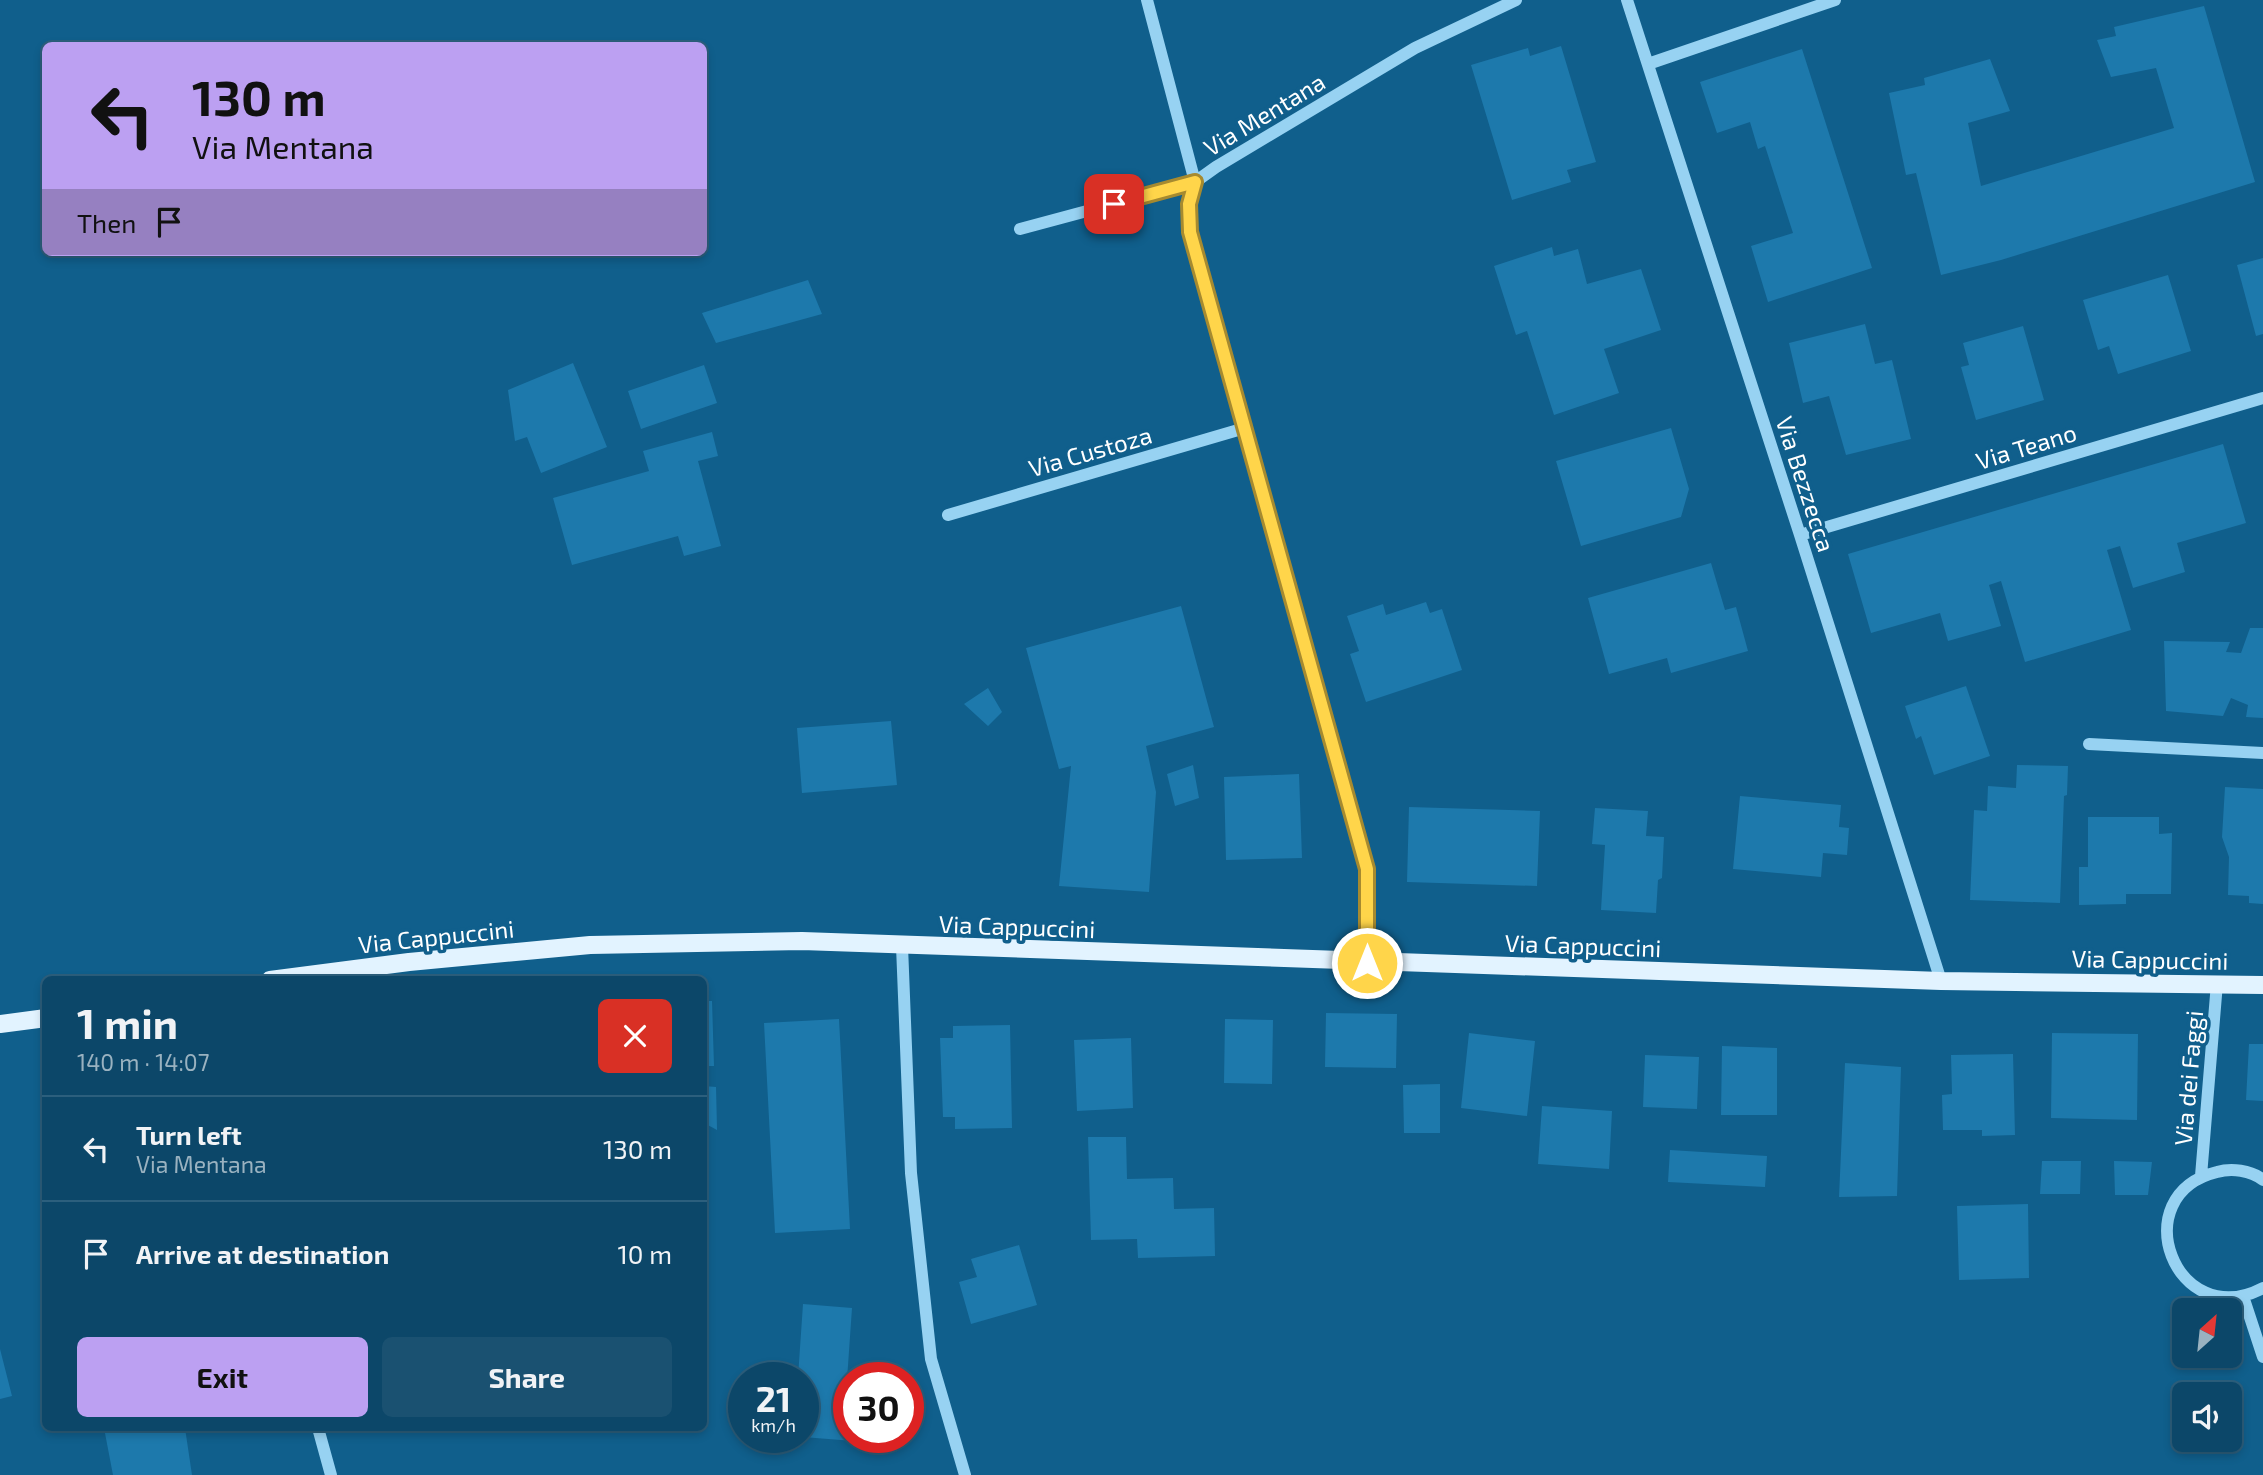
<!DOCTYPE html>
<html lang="en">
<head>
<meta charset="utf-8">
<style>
  body { margin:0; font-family:"Exo 2",sans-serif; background:#1a5171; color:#f1f3f6; height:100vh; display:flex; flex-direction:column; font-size:26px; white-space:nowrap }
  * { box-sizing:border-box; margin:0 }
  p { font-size:23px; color:#9ab2c0 }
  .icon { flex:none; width:38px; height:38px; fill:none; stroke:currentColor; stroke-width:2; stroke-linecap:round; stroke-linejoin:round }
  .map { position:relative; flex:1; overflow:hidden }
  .side { position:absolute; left:42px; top:976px; width:665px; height:455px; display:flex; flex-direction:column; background:#0c4769; border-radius:10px; box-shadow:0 4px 10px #0003,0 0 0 2px #2c5f7d }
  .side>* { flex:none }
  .top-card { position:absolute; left:42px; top:42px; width:665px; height:214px; border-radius:10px; box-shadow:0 4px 10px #0003,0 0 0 2px #2c5f7d; background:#bca0f2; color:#111; overflow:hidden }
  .needle { width:46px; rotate:27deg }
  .fabs { position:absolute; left:2172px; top:1298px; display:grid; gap:14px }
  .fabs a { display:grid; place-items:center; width:70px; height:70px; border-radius:10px; background:#0c4769; box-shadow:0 4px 10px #0003,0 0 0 2px #2c5f7d; font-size:35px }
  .speed { position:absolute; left:728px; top:1362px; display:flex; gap:14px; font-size:35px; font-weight:700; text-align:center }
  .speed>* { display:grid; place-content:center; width:91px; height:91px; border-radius:50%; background:#0c4769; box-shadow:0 4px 10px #0003,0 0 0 2px #2c5f7d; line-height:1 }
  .speed small { font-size:18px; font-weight:400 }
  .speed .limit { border:10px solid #d22; background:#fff; color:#111 }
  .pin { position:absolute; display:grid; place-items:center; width:60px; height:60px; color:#fff; margin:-30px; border-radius:14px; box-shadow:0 4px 10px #0006 }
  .me { position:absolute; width:77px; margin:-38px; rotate:0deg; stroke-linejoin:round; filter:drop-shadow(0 0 5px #0008) }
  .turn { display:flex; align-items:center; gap:24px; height:147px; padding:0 35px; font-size:32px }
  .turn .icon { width:91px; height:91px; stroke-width:2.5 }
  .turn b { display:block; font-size:49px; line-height:60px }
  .then { display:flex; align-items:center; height:66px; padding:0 35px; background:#0003; gap:14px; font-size:26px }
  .round { display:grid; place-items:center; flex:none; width:74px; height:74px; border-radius:10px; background:#1a5171 }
  .overview { display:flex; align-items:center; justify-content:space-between; height:119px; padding:0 35px }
  h1 { font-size:42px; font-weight:700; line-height:52px }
  .cta { display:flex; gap:14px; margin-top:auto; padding:14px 35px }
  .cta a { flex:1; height:80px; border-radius:10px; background:#bca0f2; color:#111; font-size:28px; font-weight:700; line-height:80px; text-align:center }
  .cta a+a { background:#1a5171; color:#f1f3f6 }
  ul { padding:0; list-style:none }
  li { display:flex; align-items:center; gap:21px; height:105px; padding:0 35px; border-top:2px solid #2c5f7d }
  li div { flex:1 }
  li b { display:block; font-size:26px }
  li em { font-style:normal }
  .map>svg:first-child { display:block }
</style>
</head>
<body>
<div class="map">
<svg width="2263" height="1475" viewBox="0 0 2263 1475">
  <rect width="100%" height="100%" fill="#105f8c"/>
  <!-- building -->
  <path fill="#1d79ac" d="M 2204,6 L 2255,182 L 2001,260 L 1941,275 L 1916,173 L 1906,175 L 1889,93 L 1925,85 L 1924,78 L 1990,59 L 2010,111 L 1968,123 L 1981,186 L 2174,128 L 2156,68 L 2111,77 L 2097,40 L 2116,36 L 2114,27 Z
    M 1561,46 L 1596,162 L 1567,170 L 1571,182 L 1512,200 L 1471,65 L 1528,48 L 1530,56 Z
    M 1802,49 L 1872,268 L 1768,302 L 1751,246 L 1793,233 L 1765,146 L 1758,149 L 1750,122 L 1717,133 L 1700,82 Z
    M 1552,247 L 1554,256 L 1578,249 L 1587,284 L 1641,269 L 1661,330 L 1604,349 L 1619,393 L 1554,415 L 1527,331 L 1516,335 L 1494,266 Z
    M 2263,258 L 2263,334 L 2256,336 L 2237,265 Z
    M 2168,275 L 2191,351 L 2118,374 L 2109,346 L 2098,350 L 2083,300 Z
    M 808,280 L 822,314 L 716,343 L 702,313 Z
    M 1865,324 L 1875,364 L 1892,360 L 1911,439 L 1846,455 L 1829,396 L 1803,403 L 1789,343 Z
    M 2023,326 L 2044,400 L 1976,420 L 1961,367 L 1969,365 L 1963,343 Z
    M 573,363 L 607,447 L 541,473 L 527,437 L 515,441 L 508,390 Z
    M 704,365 L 717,403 L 641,429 L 628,391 Z
    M 1671,428 L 1689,489 L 1681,517 L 1581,546 L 1556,461 Z
    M 712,432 L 718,456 L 698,461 L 721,546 L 684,556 L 678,536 L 572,565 L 553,498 L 649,471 L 643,451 Z
    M 2223,444 L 2246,523 L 2177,543 L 2185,572 L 2133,588 L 2120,546 L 2107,550 L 2131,630 L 2025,662 L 2001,581 L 1989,585 L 2001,626 L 1948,641 L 1940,613 L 1871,633 L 1848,554 Z
    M 1711,563 L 1725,610 L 1736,607 L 1748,651 L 1671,673 L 1667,658 L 1609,674 L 1588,598 Z
    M 1426,602 L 1430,613 L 1442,609 L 1462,670 L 1366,702 L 1350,654 L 1359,651 L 1347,616 L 1383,604 L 1386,615 Z
    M 1181,606 L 1214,727 L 1146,746 L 1156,792 L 1149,892 L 1059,886 L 1071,766 L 1059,769 L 1026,648 Z
    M 2250,628 L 2263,628 L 2263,718 L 2246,717 L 2248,705 L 2231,698 L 2223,716 L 2166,711 L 2164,641 L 2230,642 L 2226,652 L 2241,653 Z
    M 1966,686 L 1990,756 L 1934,775 L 1921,736 L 1916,739 L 1905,706 Z
    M 988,688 L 1002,712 L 988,726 L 964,704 Z
    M 891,721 L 897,785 L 802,793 L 797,728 Z
    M 1193,765 L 1199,798 L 1175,806 L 1167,774 Z
    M 2017,765 L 2068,766 L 2067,795 L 2064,796 L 2060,903 L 1970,900 L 1974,810 L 1987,811 L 1988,786 L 2016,788 Z
    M 1299,774 L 1302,858 L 1226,860 L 1224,777 Z
    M 2225,787 L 2263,789 L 2263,904 L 2249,903 L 2249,896 L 2228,895 L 2229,857 L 2222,837 Z
    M 1740,796 L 1841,805 L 1839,827 L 1849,828 L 1847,855 L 1823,853 L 1821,877 L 1733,869 Z
    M 1409,807 L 1540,811 L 1537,886 L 1407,882 Z
    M 1595,808 L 1648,811 L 1646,836 L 1664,837 L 1662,878 L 1658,880 L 1656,913 L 1601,910 L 1605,845 L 1592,844 Z
    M 2088,817 L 2159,817 L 2159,834 L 2172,833 L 2171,894 L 2126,894 L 2126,904 L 2079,905 L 2079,867 L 2088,867 Z
    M 704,1001 L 712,1001 L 714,1066 L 704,1066 Z
    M 1326,1013 L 1397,1014 L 1396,1068 L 1325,1067 Z
    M 839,1019 L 850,1229 L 775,1233 L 764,1023 Z
    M 1225,1019 L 1273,1020 L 1272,1084 L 1224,1083 Z
    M 1010,1025 L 1012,1128 L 955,1129 L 955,1117 L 943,1117 L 940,1038 L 953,1038 L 953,1026 Z
    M 1469,1033 L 1535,1041 L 1527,1116 L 1461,1108 Z
    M 2052,1033 L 2138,1034 L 2137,1120 L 2051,1118 Z
    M 1131,1038 L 1133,1108 L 1077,1111 L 1074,1040 Z
    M 2249,1044 L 2263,1044 L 2263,1101 L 2246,1100 Z
    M 1722,1046 L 1777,1048 L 1777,1115 L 1721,1115 Z
    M 2013,1054 L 2015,1135 L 1982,1136 L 1982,1130 L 1943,1130 L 1942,1095 L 1952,1094 L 1951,1055 Z
    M 1645,1055 L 1699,1057 L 1697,1109 L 1643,1107 Z
    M 1845,1063 L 1901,1067 L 1897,1196 L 1839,1197 Z
    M 1440,1084 L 1440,1133 L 1404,1133 L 1403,1085 Z
    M 704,1086 L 716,1087 L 717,1130 L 704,1123 Z
    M 1542,1106 L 1612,1111 L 1609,1169 L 1538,1164 Z
    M 1088,1137 L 1126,1137 L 1127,1179 L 1173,1178 L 1174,1209 L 1214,1208 L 1215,1256 L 1138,1258 L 1137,1239 L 1091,1240 Z
    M 1670,1150 L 1767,1156 L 1765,1187 L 1668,1182 Z
    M 2042,1161 L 2081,1161 L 2080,1194 L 2040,1194 Z
    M 2114,1161 L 2152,1162 L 2148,1195 L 2115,1195 Z
    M 2028,1204 L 2029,1278 L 1959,1280 L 1957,1206 Z
    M 1019,1245 L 1037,1305 L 971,1324 L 959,1282 L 977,1277 L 971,1259 Z
    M 803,1304 L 852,1308 L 846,1394 L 849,1395 L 849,1437 L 891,1437 L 891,1444 L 803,1437 L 803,1377 L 798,1377 Z
    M 0,1349 L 12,1396 L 0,1399 Z
    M 104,1428 L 185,1428 L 192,1475 L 113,1475 Z"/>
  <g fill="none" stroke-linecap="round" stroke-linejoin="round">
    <!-- minor -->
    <path stroke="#97d2f2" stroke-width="12" d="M 1147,0 L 1195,182 L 1189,204 L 1190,232 L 1367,869 L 1367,963
      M 1627,0 L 1800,535 L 1941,981
      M 1648,64 L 1835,0
      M 1020,229 L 1195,182 L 1216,167 L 1415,48 L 1516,0
      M 948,515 L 1245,428
      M 1800,535 L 2263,398
      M 2089,744 L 2263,753
      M 902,946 L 911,1173 L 931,1359 L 965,1475
      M 2201,1176 L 2217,983
      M 2263,1180 C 2251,1170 2231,1168 2217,1172 C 2123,1195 2175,1334 2263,1288
      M 2243,1296 L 2263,1357
      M 318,1428 L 331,1475"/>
    <!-- major -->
    <path stroke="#e2f3ff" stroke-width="18" d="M 270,980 L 409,962 L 590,945 L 802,941 L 1941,981 L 2263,985
      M 0,1024 L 46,1018"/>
  </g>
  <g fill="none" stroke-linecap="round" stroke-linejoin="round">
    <!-- route casing -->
    <g stroke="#a68a30" stroke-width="18">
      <path id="route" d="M 1114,204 L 1195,182 L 1189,204 L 1190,232 L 1367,869 L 1367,963"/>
    </g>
    <!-- route -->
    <use href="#route" stroke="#ffd54a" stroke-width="12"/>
  </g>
  <g text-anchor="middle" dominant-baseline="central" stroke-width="7" stroke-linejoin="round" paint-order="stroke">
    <!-- street labels -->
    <g font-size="24" fill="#fff" stroke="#105f8c">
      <text transform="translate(1264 114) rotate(-31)">Via Mentana</text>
      <text transform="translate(2026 446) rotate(-17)">Via Teano</text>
      <text transform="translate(1090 451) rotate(-16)">Via Custoza</text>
      <text transform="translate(1806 484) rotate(72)">Via Bezzecca</text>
      <text transform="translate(1017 926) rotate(2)">Via Cappuccini</text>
      <text transform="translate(436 936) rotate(-6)">Via Cappuccini</text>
      <text transform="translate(1583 945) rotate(2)">Via Cappuccini</text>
      <text transform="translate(2150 959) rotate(1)">Via Cappuccini</text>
      <text transform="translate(2188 1078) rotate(-85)">Via dei Faggi</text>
    </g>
  </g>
</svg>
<div class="fabs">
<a><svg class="needle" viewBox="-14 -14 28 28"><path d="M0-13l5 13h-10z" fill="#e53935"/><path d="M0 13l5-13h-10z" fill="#9ab2c0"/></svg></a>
<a><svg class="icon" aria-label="sound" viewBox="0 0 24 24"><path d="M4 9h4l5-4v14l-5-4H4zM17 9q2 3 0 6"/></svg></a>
</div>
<div class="speed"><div>21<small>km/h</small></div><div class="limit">30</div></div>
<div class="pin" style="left:1114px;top:204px;background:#d93025"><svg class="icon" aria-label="arrive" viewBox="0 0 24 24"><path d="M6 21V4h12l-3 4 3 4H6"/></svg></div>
<svg class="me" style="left:1367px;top:963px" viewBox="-20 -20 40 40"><circle r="17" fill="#ffd54a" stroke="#fff" stroke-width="3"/><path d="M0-11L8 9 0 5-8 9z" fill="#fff"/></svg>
<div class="top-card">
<div class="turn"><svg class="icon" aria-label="left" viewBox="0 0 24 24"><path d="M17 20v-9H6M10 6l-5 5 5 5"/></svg><div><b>130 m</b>Via Mentana</div></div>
<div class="then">Then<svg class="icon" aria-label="arrive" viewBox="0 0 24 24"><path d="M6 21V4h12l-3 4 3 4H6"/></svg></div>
</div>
<section class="side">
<div class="overview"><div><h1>1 min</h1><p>140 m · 14:07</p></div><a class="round" style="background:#d93025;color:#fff"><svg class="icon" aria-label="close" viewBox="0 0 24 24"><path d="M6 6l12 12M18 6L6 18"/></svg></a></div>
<ul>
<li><svg class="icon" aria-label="left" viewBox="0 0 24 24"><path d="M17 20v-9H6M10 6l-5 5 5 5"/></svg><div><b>Turn left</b><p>Via Mentana</p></div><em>130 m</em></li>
<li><svg class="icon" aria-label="arrive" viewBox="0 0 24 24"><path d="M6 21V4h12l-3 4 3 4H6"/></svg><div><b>Arrive at destination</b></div><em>10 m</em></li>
</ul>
<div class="cta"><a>Exit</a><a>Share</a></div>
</section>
</div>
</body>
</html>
